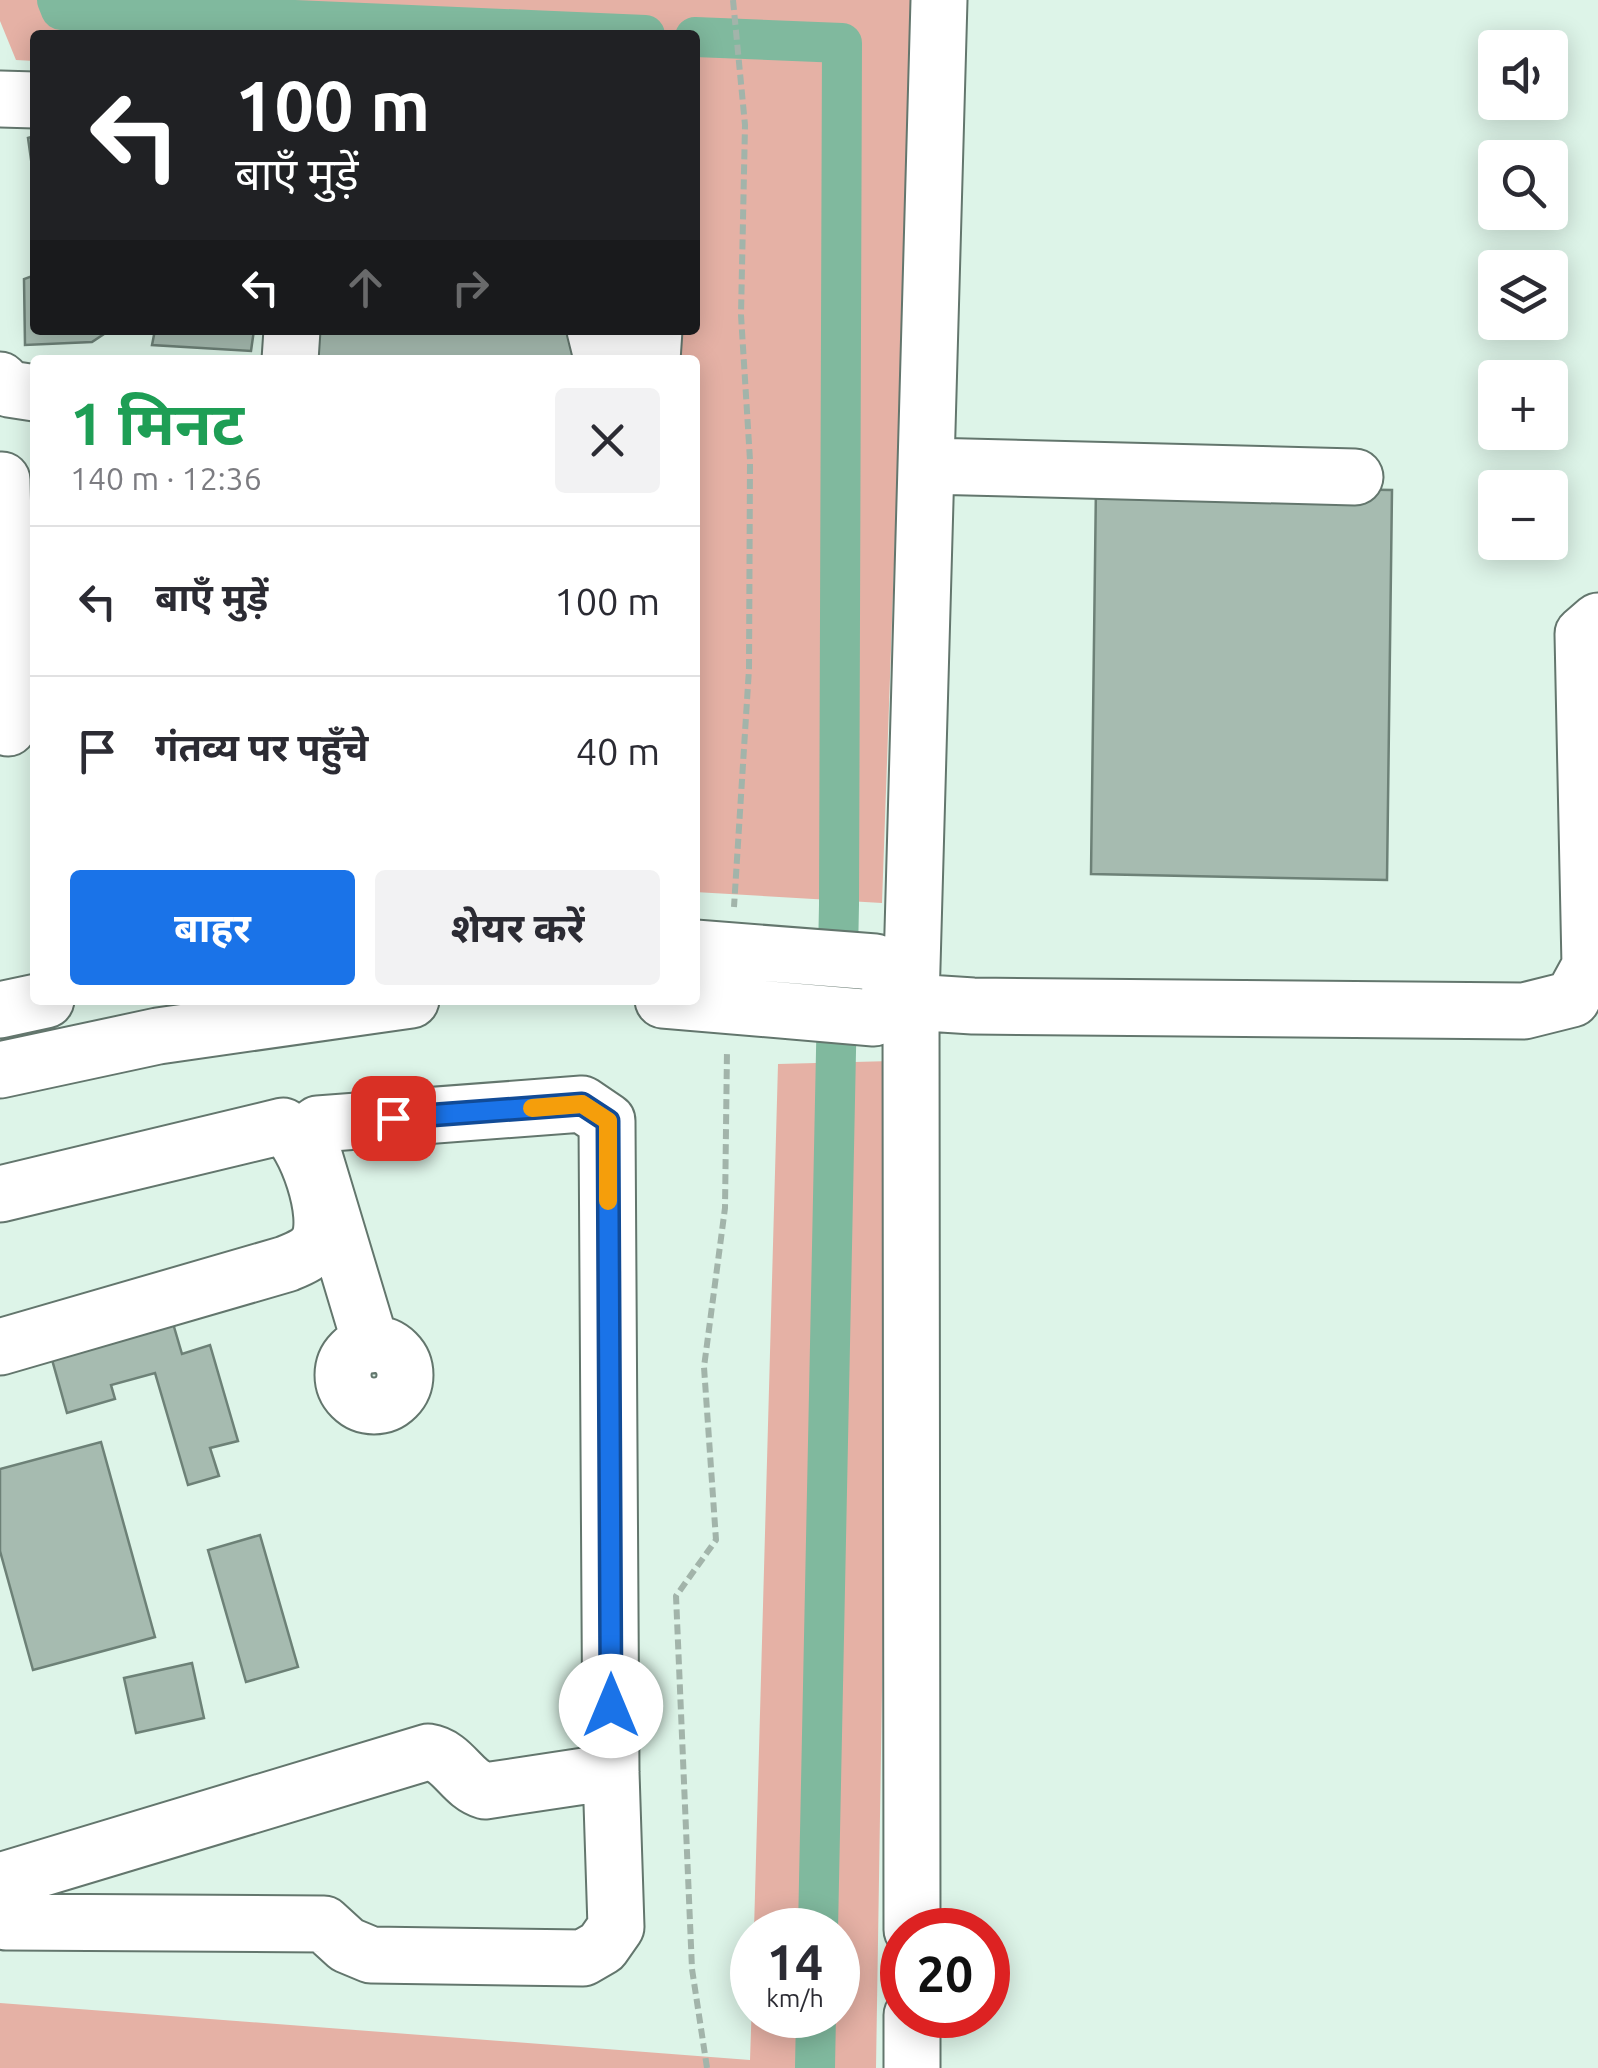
<!DOCTYPE html>
<html lang="hi">
<head>
<meta charset="utf-8">
<style>
  body { margin:0; font-family:Ubuntu,"Noto Sans Devanagari",sans-serif; background:#f2f2f3; color:#2b2b33; height:100vh; display:flex; flex-direction:column; font-size:38px; white-space:nowrap }
  * { box-sizing:border-box; margin:0 }
  p { font-size:32px; color:#7c7c81 }
  .icon { flex:none; width:55px; height:55px; fill:none; stroke:currentColor; stroke-width:2; stroke-linecap:round; stroke-linejoin:round }
  .map { position:relative; flex:1; overflow:hidden }
  .sheet { position:absolute; left:30px; top:355px; width:670px; height:650px; display:flex; flex-direction:column; background:#fff; border-radius:10px; box-shadow:0 5px 25px #0003 }
  .sheet>* { flex:none }
  .top-card { position:absolute; left:30px; top:30px; width:670px; height:305px; border-radius:10px; box-shadow:0 5px 25px #0003; background:#202124; color:#fff; overflow:hidden }
  .tools { position:absolute; left:1478px; top:30px; display:grid; gap:20px }
  .tools a { display:grid; place-items:center; width:90px; height:90px; border-radius:10px; background:#fff; box-shadow:0 5px 25px #0003; font-size:50px }
  .speed { position:absolute; left:730px; top:1908px; display:flex; gap:20px; font-size:50px; font-weight:700; text-align:center }
  .speed>* { display:grid; place-content:center; width:130px; height:130px; border-radius:50%; background:#fff; box-shadow:0 5px 25px #0003; line-height:1 }
  .speed small { font-size:25px; font-weight:400 }
  .speed .limit { border:15px solid #d22; background:#fff; color:#111 }
  .pin { position:absolute; display:grid; place-items:center; width:85px; height:85px; color:#fff; margin:-42px; border-radius:20px; box-shadow:0 5px 15px #0006 }
  .me { position:absolute; width:110px; margin:-55px; rotate:0deg; stroke-linejoin:round; filter:drop-shadow(0 0 8px #0008) }
  .turn { display:flex; align-items:center; gap:35px; height:210px; padding:0 40px; font-size:45px }
  .turn .icon { width:130px; height:130px; stroke-width:2.5 }
  .turn b { display:block; font-size:70px; line-height:85px }
  .lanes { display:flex; align-items:center; height:95px; padding:0 40px; background:#0003; justify-content:center; gap:50px; direction:ltr }
  .lanes .off { opacity:.35 }
  .round { display:grid; place-items:center; flex:none; width:105px; height:105px; border-radius:10px; background:#f2f2f3 }
  .head { display:flex; align-items:center; justify-content:space-between; height:170px; padding:0 40px }
  h1 { font-size:60px; font-weight:700; line-height:75px; color:#1e9e55 }
  .cta { display:flex; gap:20px; margin-top:auto; padding:20px 40px }
  .cta a { flex:1; height:115px; border-radius:10px; background:#1a73e8; color:#fff; font-size:40px; font-weight:700; line-height:115px; text-align:center }
  .cta a+a { background:#f2f2f3; color:#2b2b33 }
  ul { padding:0; list-style:none }
  li { display:flex; align-items:center; gap:30px; height:150px; padding:0 40px; border-top:2px solid #e1e1e2 }
  li div { flex:1 }
  li b { display:block; font-size:38px }
  li em { font-style:normal }
  .map>svg:first-child { display:block }
</style>
</head>
<body>
<div class="map">
<svg width="1598" height="2068" viewBox="0 0 1598 2068">
  <rect width="100%" height="100%" fill="#ddf4e8"/>
  <!-- green -->
  <path fill="#e5b1a5" d="M 0,0 L 914,0 L 882,903 L 695,892 L 695,360 L 672,360 L 673,330 L 695,330 L 695,35 L 35,35 L 35,61 L 16,60 L 0,21 Z
    M 892,1061 L 876,2068 L 0,2068 L 0,2003 L 750,2060 L 752,2001 L 752,2015 L 838,2015 L 838,1930 L 754,1930 L 778,1064 Z"/>
  <g fill="none" stroke-linecap="round" stroke-linejoin="round">
    <!-- canal -->
    <path stroke="#80b99e" stroke-width="40" d="M 57,0 L 61,10 L 645,35
      M 695,37 L 842,43 L 839,905 L 818,1930
      M 815,2068 L 816,2015"/>
  </g>
  <!-- building -->
  <path fill="#a6bbb0" stroke="#6d8177" stroke-width="2.5" d="M 35,136 L 35,188 L 28,138 Z
    M 35,275 L 35,330 L 110,330 L 92,342 L 25,345 L 24,279 Z
    M 155,330 L 254,330 L 251,351 L 152,345 Z
    M 318,330 L 574,330 L 572,360 L 316,360 Z
    M 1096,485 L 1392,490 L 1387,880 L 1091,874 Z
    M 172,1320 L 182,1354 L 210,1345 L 238,1441 L 210,1448 L 219,1476 L 188,1485 L 155,1373 L 111,1385 L 115,1399 L 67,1413 L 51,1356 Z
    M 101,1442 L 155,1637 L 33,1670 L 0,1551 L 0,1469 Z
    M 260,1535 L 298,1667 L 246,1682 L 208,1550 Z
    M 192,1663 L 204,1718 L 136,1733 L 124,1678 Z"/>
  <g fill="none" stroke-linecap="round" stroke-linejoin="round">
    <!-- minor casing -->
    <g stroke="#63766d" stroke-width="59">
      <path id="minor" d="M 0,99 L 35,100
        M 595,330 L 600,350 L 614,360
        M 290,360 L 292,330
        M 652,360 L 654,330
        M 0,380 L 9,389 L 35,393
        M 927,466 L 1355,477
        M 2,480 L 8,728
        M 695,948 L 875,962 L 911,1002
        M 663,1000 L 874,1018 L 911,1002 L 973,1006 L 1524,1011 L 1572,999 L 1590,966 L 1583,634 L 1598,621
        M 0,1010 L 46,1000
        M 0,1070 L 158,1036 L 411,1000
        M 0,1194 L 283,1126 C 306,1141 332,1217 318,1242 C 312,1254 298,1259 286,1264 L 0,1347
        M343 1375a31 31 0 1 1 62 0a31 31 0 1 1-62 0Z
        M 0,1881 L 428,1752 C 454,1756 461,1784 485,1791 L 611,1772
        M 0,1906 L 6,1922 L 324,1924 L 347,1945 L 371,1955 L 583,1958 L 602,1947 L 616,1927 L 611,1772 L 607,1121 L 582,1104 L 318,1124 L 307,1132 L 371,1345
        M 912,1930 L 911,1002 L 939,0
        M 912,2015 L 912,2068"/>
    </g>
    <!-- path -->
    <path stroke="#a2b4aa" stroke-width="6" stroke-dasharray="10 5" stroke-linecap="butt" d="M 733,0 L 745,125 L 741,315 L 750,460 L 749,669 L 734,907
      M 707,2068 L 692,1969 L 676,1596 L 716,1540 L 704,1367 L 725,1208 L 727,1050"/>
    <!-- minor -->
    <use href="#minor" stroke="#fff" stroke-width="55"/>
  </g>
  <g fill="none" stroke-linecap="round" stroke-linejoin="round">
    <!-- route casing -->
    <g stroke="#114b97" stroke-width="25">
      <path id="route" d="M 393,1118 L 582,1104 L 608,1121 L 611,1706"/>
    </g>
    <!-- route -->
    <use href="#route" stroke="#1a73e8" stroke-width="18"/>
    <!-- slow -->
    <path stroke="#f59e0b" stroke-width="18" d="M 532,1108 L 582,1104 L 608,1121 L 608,1201"/>
  </g>
</svg>
<div class="tools">
<a><svg class="icon" aria-label="sound" viewBox="0 0 24 24"><path d="M4 9h4l5-4v14l-5-4H4zM17 9q2 3 0 6"/></svg></a>
<a><svg class="icon" aria-label="search" viewBox="0 0 24 24"><circle cx="10" cy="10" r="6"/><path d="M15 15l6 6"/></svg></a>
<a><svg class="icon" aria-label="layers" viewBox="0 0 24 24"><path d="M12 4l9 5-9 5-9-5zM3 14l9 5 9-5"/></svg></a>
<a>+</a>
<a>−</a>
</div>
<div class="speed"><div>14<small>km/h</small></div><div class="limit">20</div></div>
<div class="pin" style="left:393px;top:1118px;background:#d93025"><svg class="icon" aria-label="arrive" viewBox="0 0 24 24"><path d="M6 21V4h12l-3 4 3 4H6"/></svg></div>
<svg class="me" style="left:611px;top:1706px" viewBox="-20 -20 40 40"><circle r="19" fill="#fff"/><path d="M0-13L10 11 0 6-10 11z" fill="#1a73e8"/></svg>
<div class="top-card">
<div class="turn"><svg class="icon" aria-label="left" viewBox="0 0 24 24"><path d="M17 20v-9H6M10 6l-5 5 5 5"/></svg><div><b>100 m</b>बाएँ मुड़ें</div></div>
<div class="lanes"><svg class="icon" aria-label="left" viewBox="0 0 24 24"><path d="M17 20v-9H6M10 6l-5 5 5 5"/></svg><svg class="icon off" aria-label="ahead" viewBox="0 0 24 24"><path d="M12 20V5M6 11l6-6 6 6"/></svg><svg class="icon off" aria-label="right" viewBox="0 0 24 24"><path d="M7 20v-9h11M14 6l5 5-5 5"/></svg></div>
</div>
<section class="sheet">
<div class="head"><div><h1>1 मिनट</h1><p>140 m · 12:36</p></div><a class="round"><svg class="icon" aria-label="close" viewBox="0 0 24 24"><path d="M6 6l12 12M18 6L6 18"/></svg></a></div>
<ul>
<li><svg class="icon" aria-label="left" viewBox="0 0 24 24"><path d="M17 20v-9H6M10 6l-5 5 5 5"/></svg><div><b>बाएँ मुड़ें</b></div><em>100 m</em></li>
<li><svg class="icon" aria-label="arrive" viewBox="0 0 24 24"><path d="M6 21V4h12l-3 4 3 4H6"/></svg><div><b>गंतव्य पर पहुँचे</b></div><em>40 m</em></li>
</ul>
<div class="cta"><a>बाहर</a><a>शेयर करें</a></div>
</section>
</div>
</body>
</html>
